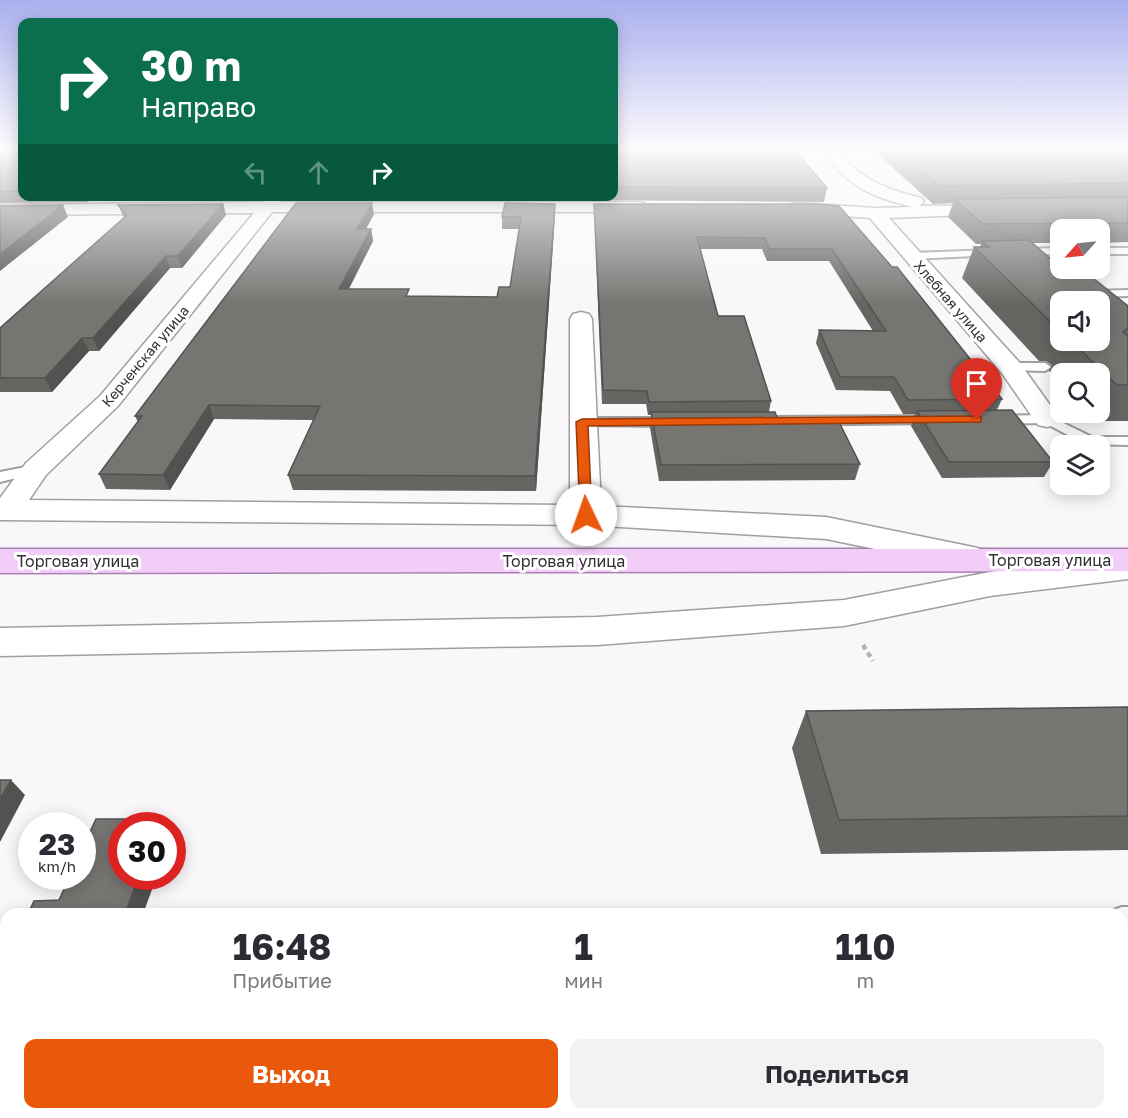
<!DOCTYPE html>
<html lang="ru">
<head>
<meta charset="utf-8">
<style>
  body { margin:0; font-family:"Golos Text",sans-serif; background:#f2f2f3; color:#2b2b33; height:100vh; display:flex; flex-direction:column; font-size:22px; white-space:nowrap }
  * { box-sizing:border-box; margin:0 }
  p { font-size:20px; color:#7c7c81 }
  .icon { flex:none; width:33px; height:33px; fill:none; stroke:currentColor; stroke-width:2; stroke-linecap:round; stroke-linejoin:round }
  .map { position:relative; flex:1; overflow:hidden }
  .drawer { position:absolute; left:0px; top:908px; width:1128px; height:212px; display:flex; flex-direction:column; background:#fff; border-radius:18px 18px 0 0; box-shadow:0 3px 15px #0003 }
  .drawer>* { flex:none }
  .hud { position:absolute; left:18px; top:18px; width:600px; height:183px; border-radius:12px; box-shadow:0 3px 15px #0003; background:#0b6e4f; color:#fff; overflow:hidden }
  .needle { width:39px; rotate:243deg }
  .fabs { position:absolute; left:1050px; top:219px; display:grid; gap:12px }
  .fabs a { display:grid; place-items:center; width:60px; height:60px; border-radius:12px; background:#fff; box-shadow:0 3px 15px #0003; font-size:30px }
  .speed { position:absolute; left:18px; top:812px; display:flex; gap:12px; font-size:30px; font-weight:700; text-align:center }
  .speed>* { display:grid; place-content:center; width:78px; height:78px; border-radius:50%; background:#fff; box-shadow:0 3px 15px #0003; line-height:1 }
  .speed small { font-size:15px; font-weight:400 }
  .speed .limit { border:9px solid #d22; background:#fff; color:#111 }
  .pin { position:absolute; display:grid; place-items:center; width:51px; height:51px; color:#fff; margin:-62px -26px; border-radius:50% 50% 50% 0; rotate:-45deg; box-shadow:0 0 6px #0007 }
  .pin .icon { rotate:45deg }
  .me { position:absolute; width:66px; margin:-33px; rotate:357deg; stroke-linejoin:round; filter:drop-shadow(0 0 4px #0008) }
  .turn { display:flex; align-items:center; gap:21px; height:126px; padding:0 24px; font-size:27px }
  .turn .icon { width:78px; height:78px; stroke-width:2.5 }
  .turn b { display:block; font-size:42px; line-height:51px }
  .lanes { display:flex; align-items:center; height:57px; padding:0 24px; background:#0003; justify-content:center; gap:30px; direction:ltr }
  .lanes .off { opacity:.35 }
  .eta { display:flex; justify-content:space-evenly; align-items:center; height:102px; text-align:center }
  .eta b { font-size:36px; font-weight:700; line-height:42px }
  .action { display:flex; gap:12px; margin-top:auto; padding:12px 24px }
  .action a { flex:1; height:69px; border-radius:12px; background:#ea580c; color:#fff; font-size:24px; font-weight:700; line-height:69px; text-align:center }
  .action a+a { background:#f2f2f3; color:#2b2b33 }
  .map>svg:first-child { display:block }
</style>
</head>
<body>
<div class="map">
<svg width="1128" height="1118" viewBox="0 0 1128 1118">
  <rect width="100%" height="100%" fill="#faf7fb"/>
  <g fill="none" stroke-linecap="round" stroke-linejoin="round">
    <!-- lane casing -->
    <g stroke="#a09ea1" stroke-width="4">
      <path id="lane" d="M 1060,248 L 1060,254 L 1021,255 L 1016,252 L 1021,249 Z
        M 1100,248 L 1128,248 L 1128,254 L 1100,254 Z
        M 992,250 L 995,251 L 995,255 L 912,259 L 907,256 L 912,253 Z
        M 1128,290 L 1128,296 L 1090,297 L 1085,294 L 1090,291 Z
        M 1010,363 L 1045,363 L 1051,367 L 1045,371 L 1006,370 L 1006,364 Z
        M 1047,415 L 1092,437 L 1128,437 L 1128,445 L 1085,444 L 1045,423 L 997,424 L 990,420 L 997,416 Z
        M 935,416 L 942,420 L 940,423 L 757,425 L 750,421 L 757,417 Z
        M 582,418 L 671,418 L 678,422 L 671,426 L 577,425 L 575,422 Z
        M 36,465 L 43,469 L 41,472 L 0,482 L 0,472 Z
        M 1122,907 L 1128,907 L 1128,931 L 1122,931 L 1122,914 L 1112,914 L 1113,910 Z
        M 958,1113 L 988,1113 L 990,1118 L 960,1118 Z"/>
    </g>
    <!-- street casing -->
    <g stroke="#a09ea1" stroke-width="3">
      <path id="street" d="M 820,148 L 834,148 C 862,180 882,188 922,198 L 924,202 L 919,206 L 1000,205 L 1003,209 L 1000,213 L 994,214 L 889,218 L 1019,362 L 1060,419 L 1056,425 L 1047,427 L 1038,425 L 1001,372 L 870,218 L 791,212 L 788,208 L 791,204 L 797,203 L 875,208 L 913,207 C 870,197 846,185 820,148 Z
        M 267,196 L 282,196 L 281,202 L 638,202 L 644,203 L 647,207 L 644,211 L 638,212 L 272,212 L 118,406 L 46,475 L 29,500 L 570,505 L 570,319 L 573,314 L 581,312 L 589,314 L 592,319 L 601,506 L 826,517 L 973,547 L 985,550 L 989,558 L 985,566 L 973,569 L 826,539 L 586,525 L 0,520 L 0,498 L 26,463 L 100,396 L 254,213 L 0,215 L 0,205 L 263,202 Z
        M 1128,555 L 1128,579 L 990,596 L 844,626 L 597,645 L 0,656 L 0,628 L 597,617 L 844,600 L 990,572 Z"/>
    </g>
    <!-- primary casing -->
    <g stroke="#a981b0" stroke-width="3">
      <path id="primary" d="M 0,549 L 1128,549 L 1128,571 L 0,573 Z"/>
    </g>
    <!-- path -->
    <path stroke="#b5b2b5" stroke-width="4.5" stroke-dasharray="5 4" stroke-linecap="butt" d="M 863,645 L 873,661"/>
    <!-- lane -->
    <use href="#lane" fill="#fff" fill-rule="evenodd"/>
    <!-- street -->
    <use href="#street" fill="#fff" fill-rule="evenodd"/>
    <!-- primary -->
    <use href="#primary" fill="#f2cdf8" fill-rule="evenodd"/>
  </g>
  <!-- wall -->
  <path fill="#666562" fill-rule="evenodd" d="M 0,148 L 22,148 L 22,196 L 93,196 L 87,202 L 0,203 Z
    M 614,148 L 794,154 L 827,188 L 824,202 L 584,200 L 583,196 L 614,196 Z
    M 871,148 L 1128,148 L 1128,242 L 1100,243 L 1100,230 L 1060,230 L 1060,243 L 1032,243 L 1071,275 L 1128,306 L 1128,421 L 1096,421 L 1088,412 L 1100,412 L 1100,374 L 1060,374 L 1060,383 L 1049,371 L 1052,365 L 1046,361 L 1039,361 L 962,278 L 974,247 L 980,247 L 981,244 L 976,244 L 948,217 L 953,203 L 933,204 ZM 1060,302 L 1100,340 L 1060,340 Z
    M 106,196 L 242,196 L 239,200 L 110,201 Z
    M 308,196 L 384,196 L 382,200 L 309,200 Z
    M 508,196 L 572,196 L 571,200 L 508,200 Z
    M 223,204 L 226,215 L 182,268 L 170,268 L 99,351 L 89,351 L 52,392 L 0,392 L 0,328 L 124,218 L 118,205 Z
    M 555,204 L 555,215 L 536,491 L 293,490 L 288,475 L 313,420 L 214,419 L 170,490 L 106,489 L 99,474 L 138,422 L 135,416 L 374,214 L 366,229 L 371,229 L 373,241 L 349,289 L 410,296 L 497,297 L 510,287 L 520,229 L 502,229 L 502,217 Z
    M 594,204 L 816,204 L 1002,399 L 997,410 L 1053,462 L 1044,477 L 942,478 L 911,426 L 915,414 L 903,414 L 890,391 L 836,390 L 816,343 L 819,330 L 873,331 L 829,261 L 767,261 L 762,249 L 700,249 L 718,316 L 771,401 L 769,412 L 779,423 L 860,464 L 855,480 L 659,481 L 650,428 L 651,415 L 648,415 L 646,404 L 602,404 Z
    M 1128,707 L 1128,850 L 821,854 L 792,748 L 806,711 Z
    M 0,989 L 6,989 L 6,999 L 0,995 Z
    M 630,1113 L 869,1113 L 870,1118 L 631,1118 Z"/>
  <!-- shaded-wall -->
  <path fill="#535250" d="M 85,196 L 93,196 L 87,202 Z
    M 372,203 L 374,214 L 359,241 L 357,229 Z
    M 223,204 L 226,215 L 182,268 L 178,256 Z
    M 555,204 L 555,215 L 536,491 L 535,476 Z
    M 63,205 L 68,217 L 0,271 L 0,254 Z
    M 371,229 L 373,241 L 342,301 L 339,289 Z
    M 166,256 L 170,268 L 99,351 L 93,338 Z
    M 82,338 L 89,351 L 52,392 L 45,378 Z
    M 209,405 L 214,419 L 170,490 L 163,475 Z
    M 11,780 L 25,795 L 0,842 L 0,799 Z
    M 161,819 L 166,825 L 159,825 Z
    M 139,876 L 157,876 L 143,914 L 125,914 Z"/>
  <!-- building -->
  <path fill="#777572" stroke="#535250" stroke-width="1.5" d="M 0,148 L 22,148 L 22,191 L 0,191 Z
    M 614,148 L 789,148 L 794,154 L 798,154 L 827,188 L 614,187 Z
    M 894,148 L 1128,148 L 1128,183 L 939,186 Z
    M 1128,197 L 1128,223 L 983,224 L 954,199 Z
    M 296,203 L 372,203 L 357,229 L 371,229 L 339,289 L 409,289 L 406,296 L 497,297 L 499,287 L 510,287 L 521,217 L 502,217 L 505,203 L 555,204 L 535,476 L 288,475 L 320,406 L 209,405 L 163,475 L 99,474 L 142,416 L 135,416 Z
    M 223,204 L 178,256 L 166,256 L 93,338 L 82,338 L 45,378 L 0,378 L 0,328 L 127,215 L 118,205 Z
    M 594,204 L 816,204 L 839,206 L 892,267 L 897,267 L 1002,399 L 908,400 L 894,377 L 840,377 L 819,330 L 886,331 L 832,249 L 769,249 L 765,238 L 697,237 L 718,316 L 744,316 L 771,401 L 649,402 L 647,391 L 603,390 Z
    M 63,205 L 0,254 L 0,206 Z
    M 1029,240 L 1060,267 L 1060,268 L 1063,268 L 1071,275 L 1089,275 L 1128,306 L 1128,328 L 1123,332 L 1128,336 L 1128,385 L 1117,385 L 1070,340 L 1100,340 L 1100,302 L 1060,302 L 1060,327 L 1056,327 L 974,247 L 989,247 L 982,241 Z
    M 1012,410 L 1053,462 L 949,462 L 917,411 Z
    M 651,412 L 775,412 L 779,423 L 839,422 L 860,464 L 661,465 Z
    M 1128,707 L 1128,816 L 839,820 L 806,711 Z
    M 0,780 L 11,780 L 0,799 Z
    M 96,819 L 161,819 L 159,825 L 122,825 L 122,876 L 139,876 L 125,914 L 28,914 L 34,901 L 59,900 L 70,876 L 82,876 L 82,849 Z
    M 6,959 L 6,989 L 0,989 L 0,971 Z
    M 51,1113 L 521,1113 L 521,1118 L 49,1118 Z
    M 773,1113 L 869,1113 L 870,1118 L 774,1118 Z"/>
  <!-- sky -->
  <linearGradient id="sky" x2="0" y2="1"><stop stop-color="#a9afee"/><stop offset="0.49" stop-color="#fdfbfd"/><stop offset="1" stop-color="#fdfbfd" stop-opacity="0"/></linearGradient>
  <rect width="1128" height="304" fill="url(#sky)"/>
  <!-- route -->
  <path fill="#ea580c" stroke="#983908" stroke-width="1.5" d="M 977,416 L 981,417 L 981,422 L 588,426 L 592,515 L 586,519 L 580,515 L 576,422 L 582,419 Z"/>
  <g text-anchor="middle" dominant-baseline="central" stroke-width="6" stroke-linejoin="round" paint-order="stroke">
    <!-- far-street labels -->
    <g font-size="14" fill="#323032" stroke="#fff">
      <text transform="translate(951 301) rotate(49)">Хлебная улица</text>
      <text transform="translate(145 356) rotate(-50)">Керченская улица</text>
    </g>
    <!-- street labels -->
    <g font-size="16" fill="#323032" stroke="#fff">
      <text x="1050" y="560">Торговая улица</text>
      <text x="78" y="561">Торговая улица</text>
      <text x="564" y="561">Торговая улица</text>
    </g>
  </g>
</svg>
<div class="fabs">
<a><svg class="needle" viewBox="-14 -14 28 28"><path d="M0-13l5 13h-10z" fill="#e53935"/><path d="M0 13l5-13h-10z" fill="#7c7c81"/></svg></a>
<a><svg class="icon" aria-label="sound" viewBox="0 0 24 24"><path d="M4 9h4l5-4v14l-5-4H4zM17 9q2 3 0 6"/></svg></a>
<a><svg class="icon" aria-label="search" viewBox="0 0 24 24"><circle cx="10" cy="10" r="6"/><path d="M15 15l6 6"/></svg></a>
<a><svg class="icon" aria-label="layers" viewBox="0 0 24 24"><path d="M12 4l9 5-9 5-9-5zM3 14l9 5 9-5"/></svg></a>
</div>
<div class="speed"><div>23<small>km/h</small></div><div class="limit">30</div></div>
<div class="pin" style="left:977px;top:420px;background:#d93025"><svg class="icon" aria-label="arrive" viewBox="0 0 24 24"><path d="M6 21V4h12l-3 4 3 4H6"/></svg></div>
<svg class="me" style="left:586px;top:515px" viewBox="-20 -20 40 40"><circle r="19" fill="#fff"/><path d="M0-13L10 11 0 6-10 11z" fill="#ea580c"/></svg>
<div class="hud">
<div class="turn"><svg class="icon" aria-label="right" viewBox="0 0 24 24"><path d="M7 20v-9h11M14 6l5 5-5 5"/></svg><div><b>30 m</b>Направо</div></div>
<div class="lanes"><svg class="icon off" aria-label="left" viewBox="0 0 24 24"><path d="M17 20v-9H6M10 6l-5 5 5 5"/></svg><svg class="icon off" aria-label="ahead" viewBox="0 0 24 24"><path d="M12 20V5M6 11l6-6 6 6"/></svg><svg class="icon" aria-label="right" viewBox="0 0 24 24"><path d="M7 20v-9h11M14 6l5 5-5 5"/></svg></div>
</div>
<section class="drawer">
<div class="eta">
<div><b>16:48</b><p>Прибытие</p></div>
<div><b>1</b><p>мин</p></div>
<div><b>110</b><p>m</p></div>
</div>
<div class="action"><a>Выход</a><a>Поделиться</a></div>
</section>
</div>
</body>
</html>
